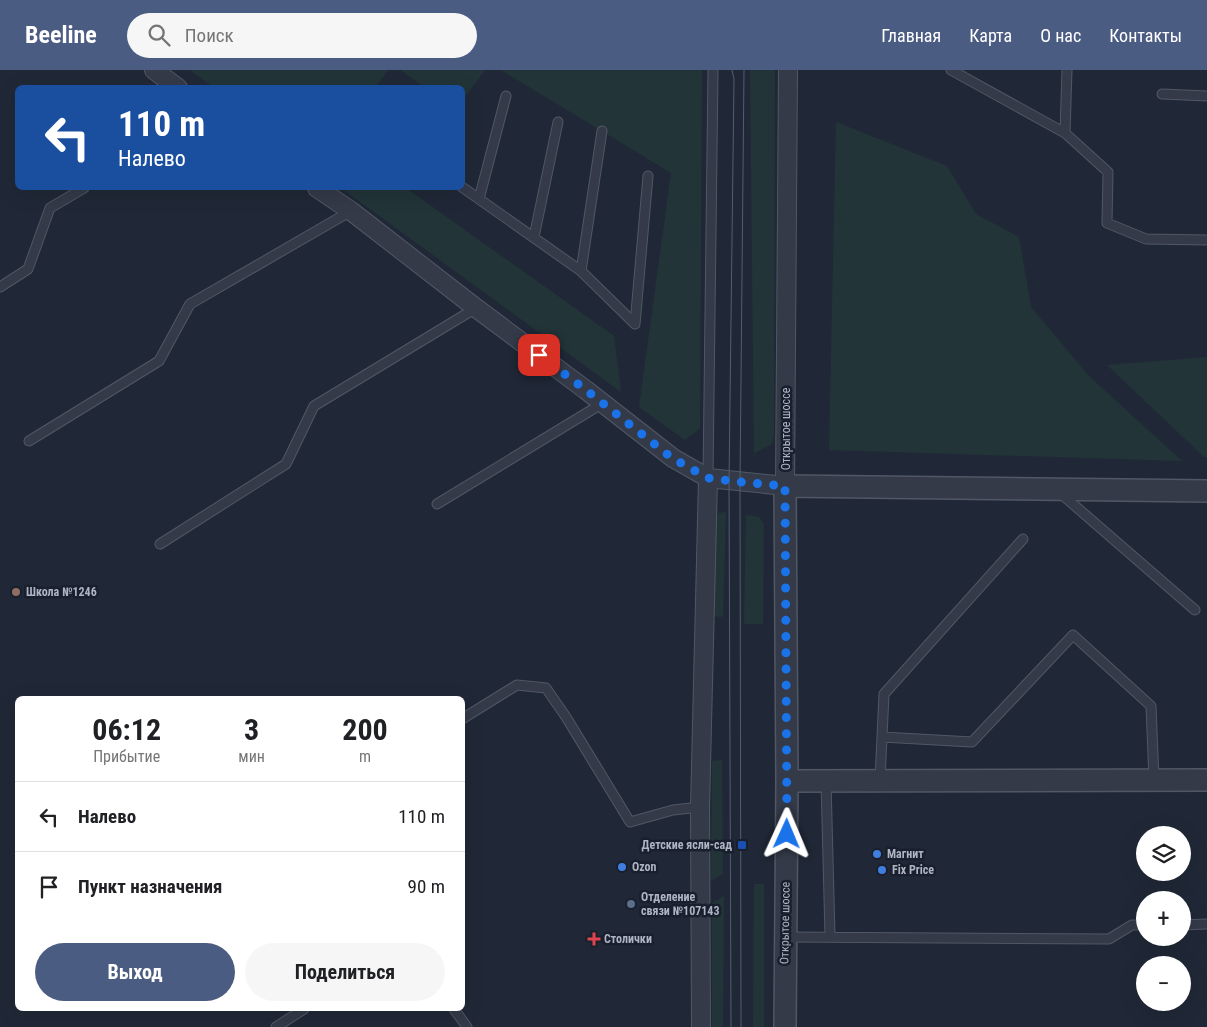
<!DOCTYPE html>
<html lang="ru">
<head>
<meta charset="utf-8">
<style>
  body { margin:0; font-family:"Roboto Condensed",sans-serif; background:#f6f6f6; color:#202124; height:100vh; display:flex; flex-direction:column; font-size:19px; white-space:nowrap }
  * { box-sizing:border-box; margin:0 }
  p { font-size:16px; color:#757577 }
  .icon { flex:none; width:28px; height:28px; fill:none; stroke:currentColor; stroke-width:2; stroke-linecap:round; stroke-linejoin:round }
  .map { position:relative; flex:1; overflow:hidden }
  .drawer { position:absolute; left:15px; top:626px; width:450px; height:315px; display:flex; flex-direction:column; background:#fff; border-radius:8px; box-shadow:0 5px 20px #0002 }
  .drawer>* { flex:none }
  .top-card { position:absolute; left:15px; top:15px; width:450px; height:105px; border-radius:8px; box-shadow:0 5px 20px #0002; background:#1a4fa0; color:#fff; overflow:hidden }
  .controls { position:absolute; left:1136px; top:756px; display:grid; gap:10px }
  .controls a { display:grid; place-items:center; width:55px; height:55px; border-radius:50%; background:#fff; box-shadow:0 5px 20px #0002; font-size:25px }
  .pin { position:absolute; display:grid; place-items:center; width:42px; height:42px; color:#fff; margin:-21px; border-radius:10px; box-shadow:0 2px 8px #0006 }
  .me { position:absolute; width:55px; margin:-28px; rotate:1deg; stroke-linejoin:round; filter:drop-shadow(0 0 4px #0008) }
  .turn { display:flex; align-items:center; gap:18px; height:105px; padding:0 20px; font-size:22px }
  .turn .icon { width:65px; height:65px; stroke-width:2.5 }
  .turn b { display:block; font-size:35px; line-height:42px }
  .eta { display:flex; justify-content:space-evenly; align-items:center; height:85px; text-align:center }
  .eta b { font-size:30px; font-weight:700; line-height:35px }
  .action { display:flex; gap:10px; margin-top:auto; padding:10px 20px }
  .action a { flex:1; height:58px; border-radius:30px; background:#4b5c83; color:#fff; font-size:20px; font-weight:700; line-height:58px; text-align:center }
  .action a+a { background:#f6f6f6; color:#202124 }
  ul { padding:0; list-style:none }
  li { display:flex; align-items:center; gap:15px; height:70px; padding:0 20px; border-top:1px solid #e0e0e0 }
  li div { flex:1 }
  li b { display:block; font-size:19px }
  li em { font-style:normal }
  header { display:flex; align-items:center; gap:30px; box-sizing:border-box; height:70px; padding:0 25px; background:#4b5c83; color:#fff }
  header strong { font-size:24px }
  nav { display:flex; gap:28px; margin-inline-start:auto; font-size:18px }
  .search { width:350px; height:45px; background:#f6f6f6; display:flex; align-items:center; gap:12px; box-sizing:border-box; padding:0 18px; border-radius:28px; color:#757577; font-size:19px }
  .map>svg:first-child { display:block }
</style>
</head>
<body>
<header>
<strong>Beeline</strong>
<div class="search"><svg class="icon" aria-label="search" viewBox="0 0 24 24"><circle cx="10" cy="10" r="6"/><path d="M15 15l6 6"/></svg>Поиск</div>
<nav><a>Главная</a><a>Карта</a><a>О нас</a><a>Контакты</a></nav>
</header>
<div class="map">
<svg width="1207" height="957" viewBox="0 0 1207 957">
  <rect width="100%" height="100%" fill="#202837"/>
  <!-- green -->
  <path fill="#223438" d="M 190,0 L 388,0 L 376,17 L 213,17 Z
    M 401,0 L 485,0 L 463,30 L 462,18 L 424,17 Z
    M 501,0 L 702,0 L 700,358 L 685,370 L 639,337 L 671,103 Z
    M 750,0 L 775,0 L 774,364 L 772,374 L 754,383 Z
    M 836,52 L 947,96 L 976,144 L 1019,167 L 1031,237 L 1089,306 L 1182,391 L 829,380 Z
    M 341,118 L 406,118 L 614,266 L 621,322 Z
    M 1207,287 L 1207,387 L 1204,387 L 1107,295 Z
    M 726,442 L 723,547 L 712,546 L 715,454 L 718,443 Z
    M 746,445 L 759,447 L 764,454 L 763,554 L 744,554 Z
    M 722,690 L 723,804 L 711,811 L 712,691 Z
    M 754,814 L 764,814 L 764,957 L 753,957 Z
    M 724,826 L 723,957 L 712,957 L 712,833 Z"/>
  <g fill="none" stroke-linecap="round" stroke-linejoin="round">
    <!-- service casing -->
    <g stroke="#515765" stroke-width="11">
      <path id="service" d="M 951,0 L 1065,63 L 1067,0
        M 1162,24 L 1207,26
        M 1065,63 L 1108,102 L 1107,153 L 1146,169 L 1207,170
        M 462,117 L 581,201 L 635,254
        M 479,129 L 506,26
        M 534,167 L 558,52
        M 581,201 L 602,61
        M 0,217 L 28,199 L 50,138 L 84,118
        M 635,254 L 648,106
        M 29,371 L 159,291 L 190,234 L 351,141
        M 708,408 L 713,0
        M 1059,422 L 1195,540
        M 437,434 L 603,333
        M 160,474 L 286,394 L 314,336 L 476,238
        M 462,649 L 517,615 L 546,618 L 566,647 L 630,752 L 673,740 L 700,737
        M 882,667 L 972,672 L 1073,565 L 1151,636 L 1154,710
        M 880,710 L 884,624 L 1023,469
        M 826,711 L 830,866
        M 1182,855 L 1207,854
        M 787,867 L 1109,869 L 1132,855 L 1145,855
        M 454,939 L 467,957
        M 276,957 L 304,939"/>
    </g>
    <!-- minor casing -->
    <g stroke="#515765" stroke-width="20">
      <path id="minor" d="M 154,0 L 178,18
        M 317,118 L 351,141 L 476,238 L 586,320 L 673,388 L 708,408 L 785,416 L 788,0
        M 701,957 L 700,737 L 708,408"/>
    </g>
    <!-- tertiary casing -->
    <g stroke="#515765" stroke-width="24">
      <path id="tertiary" d="M 787,711 L 1207,710
        M 785,957 L 787,711 L 785,416 L 1207,421"/>
    </g>
    <!-- service -->
    <use href="#service" stroke="#343a48" stroke-width="9"/>
    <!-- minor -->
    <use href="#minor" stroke="#343a48" stroke-width="18"/>
    <!-- tertiary -->
    <use href="#tertiary" stroke="#343a48" stroke-width="21"/>
    <!-- tram -->
    <path stroke="#555e6f" stroke-width="1" d="M 731,957 L 729,411 L 734,9 L 732,0
      M 741,957 L 740,412 L 744,0"/>
  </g>
  <g fill="none" stroke-linecap="round" stroke-linejoin="round">
    <!-- route -->
    <path stroke="#1a73e8" stroke-width="9" stroke-dasharray="0 16.2" d="M 539,285 L 586,320 L 672,388 L 708,408 L 740,412 L 785,416 L 787,764"/>
  </g>
  <!-- markers -->
  <circle fill="#8d6e63" stroke="#191f2c" stroke-width="2" cx="16" cy="522" r="5"/>
  <rect fill="#1a4fb4" stroke="#191f2c" stroke-width="2" x="737" y="770" width="10" height="10" rx="2.5"/>
  <g fill="#3f7fe0" stroke="#191f2c" stroke-width="2">
    <circle cx="877" cy="784" r="5"/>
    <circle cx="622" cy="797" r="5"/>
    <circle cx="882" cy="800" r="5"/>
  </g>
  <circle fill="#5c6f8a" stroke="#191f2c" stroke-width="2" cx="631" cy="834" r="5"/>
  <path fill="#e0444e" stroke="#191f2c" stroke-width="2" d="M591.5 861.5h5v5h5v5h-5v5h-5v-5h-5v-5h5z"/>
  <g text-anchor="middle" dominant-baseline="central" stroke-width="5" stroke-linejoin="round" paint-order="stroke">
    <!-- street labels -->
    <g font-size="12" fill="#aeb4c4" stroke="#191f2c">
      <text transform="translate(786 359) rotate(-90)">Открытое шоссе</text>
      <text transform="translate(785 853) rotate(-89)">Открытое шоссе</text>
    </g>
    <!-- poi labels -->
    <g font-size="12" font-weight="bold" fill="#aeb4c4" stroke="#191f2c" text-anchor="start">
      <text x="26" y="522">Школа №1246</text>
      <text x="732" y="775" text-anchor="end">Детские ясли-сад</text>
      <text x="887" y="784">Магнит</text>
      <text x="632" y="797">Ozon</text>
      <text x="892" y="800">Fix Price</text>
      <text x="641" y="827">Отделение<tspan x="641" dy="14">связи №107143</tspan></text>
      <text x="604" y="869">Столички</text>
    </g>
  </g>
</svg>
<div class="controls">
<a><svg class="icon" aria-label="layers" viewBox="0 0 24 24"><path d="M12 4l9 5-9 5-9-5zM3 14l9 5 9-5"/></svg></a>
<a>+</a>
<a>−</a>
</div>
<div class="pin" style="left:539px;top:285px;background:#d93025"><svg class="icon" aria-label="arrive" viewBox="0 0 24 24"><path d="M6 21V4h12l-3 4 3 4H6"/></svg></div>
<svg class="me" style="left:787px;top:764px" viewBox="-20 -20 40 40"><path d="M0-17L14 15 0 8-14 15z" fill="#1a73e8" stroke="#fff" stroke-width="4"/></svg>
<div class="top-card">
<div class="turn"><svg class="icon" aria-label="left" viewBox="0 0 24 24"><path d="M17 20v-9H6M10 6l-5 5 5 5"/></svg><div><b>110 m</b>Налево</div></div>
</div>
<section class="drawer">
<div class="eta">
<div><b>06:12</b><p>Прибытие</p></div>
<div><b>3</b><p>мин</p></div>
<div><b>200</b><p>m</p></div>
</div>
<ul>
<li><svg class="icon" aria-label="left" viewBox="0 0 24 24"><path d="M17 20v-9H6M10 6l-5 5 5 5"/></svg><div><b>Налево</b></div><em>110 m</em></li>
<li><svg class="icon" aria-label="arrive" viewBox="0 0 24 24"><path d="M6 21V4h12l-3 4 3 4H6"/></svg><div><b>Пункт назначения</b></div><em>90 m</em></li>
</ul>
<div class="action"><a>Выход</a><a>Поделиться</a></div>
</section>
</div>
</body>
</html>
